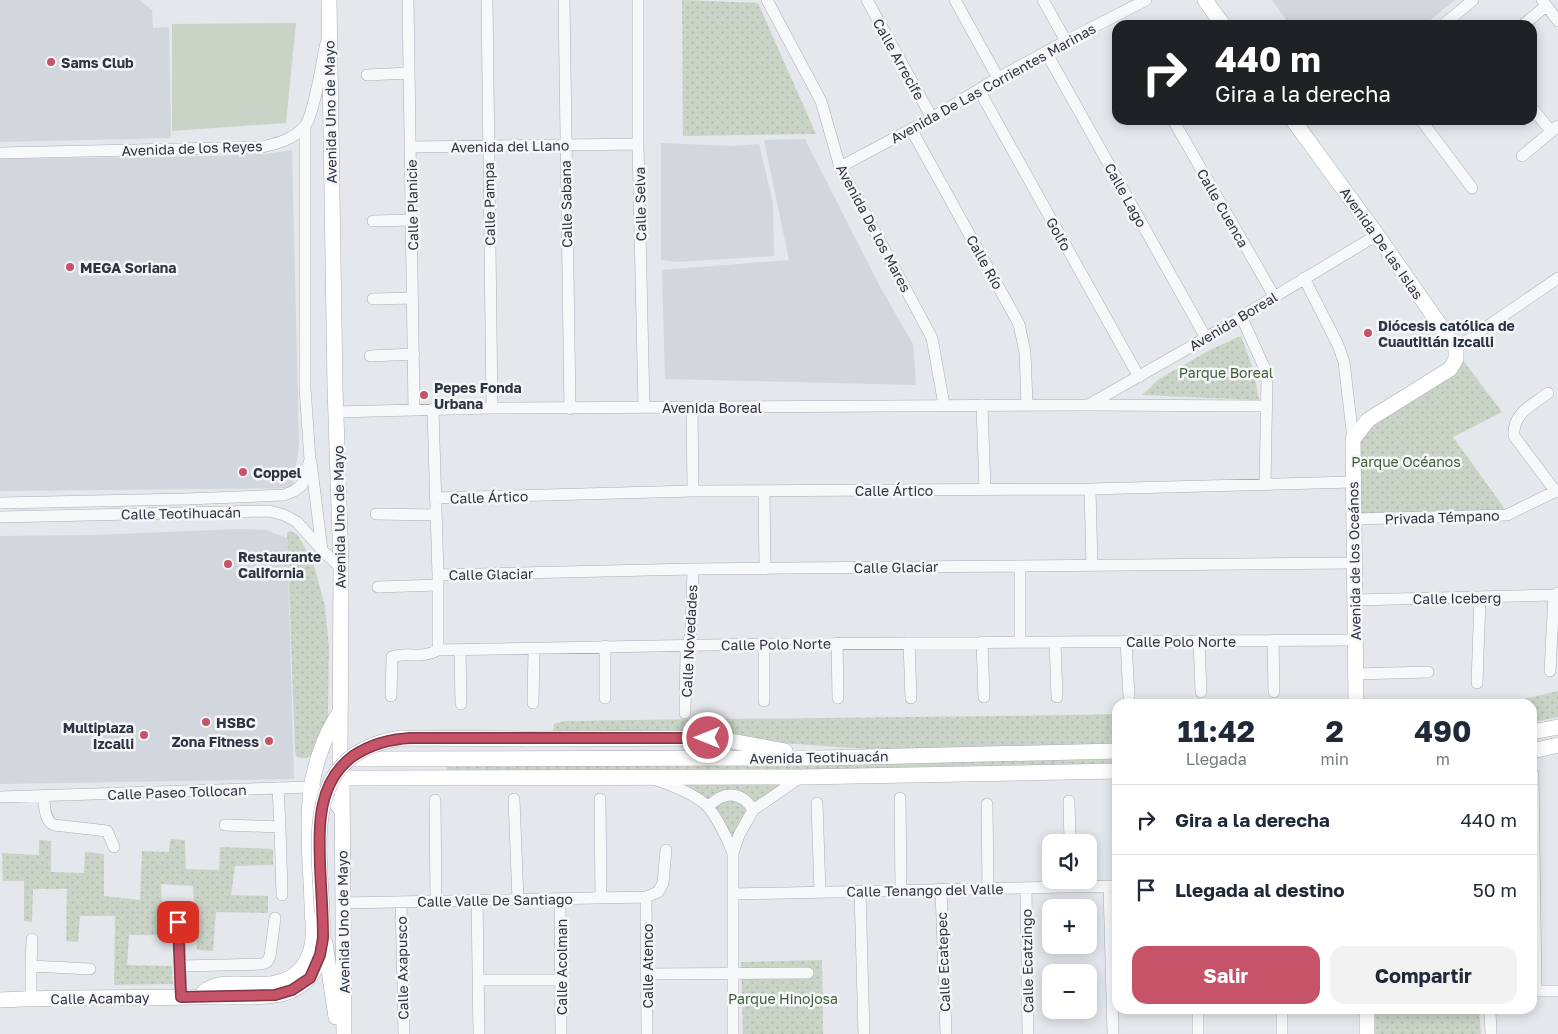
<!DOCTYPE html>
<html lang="es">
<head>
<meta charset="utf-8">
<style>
  body { margin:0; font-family:"Golos Text",sans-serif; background:#f2f2f3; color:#1f2937; height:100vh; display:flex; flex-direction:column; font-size:19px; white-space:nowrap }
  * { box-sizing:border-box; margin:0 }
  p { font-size:16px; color:#747a83 }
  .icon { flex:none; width:28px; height:28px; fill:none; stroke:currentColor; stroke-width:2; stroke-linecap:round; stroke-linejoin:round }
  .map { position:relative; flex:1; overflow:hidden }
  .drawer { position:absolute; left:1112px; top:699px; width:425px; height:315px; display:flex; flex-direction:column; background:#fff; border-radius:15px; box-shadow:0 2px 12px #0003 }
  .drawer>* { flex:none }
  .banner { position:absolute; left:1112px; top:20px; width:425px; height:105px; border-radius:15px; box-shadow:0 2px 12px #0003; background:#202124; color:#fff; overflow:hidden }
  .buttons { position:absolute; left:1042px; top:834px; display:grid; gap:10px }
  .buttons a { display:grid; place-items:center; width:55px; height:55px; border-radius:10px; background:#fff; box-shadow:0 2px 12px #0003; font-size:25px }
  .pin { position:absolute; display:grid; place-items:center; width:42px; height:42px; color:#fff; margin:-21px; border-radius:10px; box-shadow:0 2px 8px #0006 }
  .me { position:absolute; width:55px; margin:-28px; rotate:270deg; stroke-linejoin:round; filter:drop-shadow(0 0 4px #0008) }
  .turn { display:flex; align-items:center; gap:18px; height:105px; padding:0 20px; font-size:22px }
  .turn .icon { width:65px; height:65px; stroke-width:2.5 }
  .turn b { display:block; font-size:35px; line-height:42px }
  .eta { display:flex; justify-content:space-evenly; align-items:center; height:85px; text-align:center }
  .eta b { font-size:30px; font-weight:700; line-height:35px }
  .button { display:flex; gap:10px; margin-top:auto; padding:10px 20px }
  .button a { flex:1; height:58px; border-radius:15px; background:#c65367; color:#fff; font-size:20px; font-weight:700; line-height:58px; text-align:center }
  .button a+a { background:#f2f2f3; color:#1f2937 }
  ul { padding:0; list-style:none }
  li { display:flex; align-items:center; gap:15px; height:70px; padding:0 20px; border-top:1px solid #e0e1e3 }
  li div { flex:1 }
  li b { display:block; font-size:19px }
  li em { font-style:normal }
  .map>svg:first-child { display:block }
</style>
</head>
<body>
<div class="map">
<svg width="1558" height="1034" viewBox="0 0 1558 1034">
  <defs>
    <pattern id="park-dots" width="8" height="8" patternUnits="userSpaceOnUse" patternTransform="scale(1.25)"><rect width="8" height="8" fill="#cad4c6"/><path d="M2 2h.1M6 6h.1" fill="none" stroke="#aeb7ab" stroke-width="1.8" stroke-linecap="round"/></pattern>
  </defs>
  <rect width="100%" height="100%" fill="#e4e7eb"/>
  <!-- built -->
  <path fill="#d2d6dd" d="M 0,0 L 139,0 L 152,10 L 153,28 L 169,27 L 171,138 L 0,142 Z
    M 1272,0 L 1455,0 L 1424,25 L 1290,25 Z
    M 805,139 L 879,285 L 913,344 L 916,385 L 665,379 L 662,270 L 789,260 L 764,140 Z
    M 661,143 L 731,146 L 759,144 L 773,203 L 774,256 L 677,262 L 661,260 Z
    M 292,150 L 299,446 L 293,488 L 0,491 L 0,159 L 203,156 L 265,154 Z
    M 238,529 L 266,530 L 287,538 L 294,779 L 0,784 L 0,536 L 94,535 Z"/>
  <!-- grass -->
  <path fill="#cad4c6" d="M 296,23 L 286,123 L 172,131 L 172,24 Z"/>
  <!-- park -->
  <path fill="url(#park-dots)" d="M 682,0 L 758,3 L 816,134 L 683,136 Z
    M 1241,336 L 1254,372 L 1259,400 L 1142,395 L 1159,379 L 1210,350 Z
    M 1459,355 L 1502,412 L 1453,437 L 1507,512 L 1352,517 L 1351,428 Z
    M 290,531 L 297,534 L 313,562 L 325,606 L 329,647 L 328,721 L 313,754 C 307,759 303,760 296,756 L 295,750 L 287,533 Z
    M 1558,691 L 1558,717 L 1533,722 L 1532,704 L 1502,704 Z
    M 1118,714 L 1117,748 L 912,752 L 781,743 L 553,734 L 554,724 L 566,721 C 750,718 934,718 1118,714 Z
    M 1118,753 L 1117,769 L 447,772 L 448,763 Z
    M 788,780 L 753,807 L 745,797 L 710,802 L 682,786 L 683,784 Z
    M 735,798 L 749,811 L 733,836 L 732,836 L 715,807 L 718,803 Z
    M 170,839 L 185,840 L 186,869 L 219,870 L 220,847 L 273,849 L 273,865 L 235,866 L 231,895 L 268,896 L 268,913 L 216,912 L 213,951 L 197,950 L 193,886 L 161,884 L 163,935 L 129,935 L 127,965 L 172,966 L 173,984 L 114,985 L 115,916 L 80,916 L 78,942 L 66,941 L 67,889 L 33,889 L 32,922 L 24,921 L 24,881 L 3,881 L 2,853 L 39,855 L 39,840 L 51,841 L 51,872 L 84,873 L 85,852 L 104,854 L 104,896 L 140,900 L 142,851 L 169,852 Z
    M 822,960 L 823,1034 L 743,1034 L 741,962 Z
    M 1479,1009 L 1481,1034 L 1372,1034 L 1371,1010 Z"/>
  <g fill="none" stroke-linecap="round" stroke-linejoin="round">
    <!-- street casing -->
    <g stroke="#a9aeb5" stroke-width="12">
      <path id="street" d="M 408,0 L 414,410
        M 487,0 L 492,408
        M 564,0 L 570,409
        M 638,0 L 638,144 L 644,407
        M 767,0 L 821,101 L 840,167 L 932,338 L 944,405
        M 867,0 L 932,118
        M 955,0 L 998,78
        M 1043,0 L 1066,41
        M 1542,0 L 1558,21
        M 1443,25 L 1473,0
        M 1523,25 L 1546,6
        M 1046,52 L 1206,338
        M 367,75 L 409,73
        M 979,90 L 1139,377
        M 1532,108 L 1551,131
        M 1173,120 L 1274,296
        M 1421,120 L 1472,188
        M 911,129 L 1019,324 L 1025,352 L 1027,405
        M 411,147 L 638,144
        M 0,153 L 262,147 C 278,143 292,140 304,127 C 314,117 322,60 326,43
        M 1522,156 L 1558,126
        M 840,167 L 932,118 L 998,78 L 1066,41 L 1146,0
        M 373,221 L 413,220
        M 1304,278 L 1338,345 L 1344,362 L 1353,439
        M 373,299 L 413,298
        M 1241,316 L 1264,367 L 1267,379 L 1265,484
        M 1456,348 L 1558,278
        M 370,356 L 414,354
        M 1548,393 C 1532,405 1512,414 1514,436 L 1556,492
        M 1090,404 L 1206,338 L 1377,235
        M 982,405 L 985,489
        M 692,407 L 693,491
        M 433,409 L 438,575 L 438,650
        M 336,412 L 492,408 L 1089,405 L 1266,406
        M 311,462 L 322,550
        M 1090,489 L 1092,566
        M 764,491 L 765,569
        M 435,498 L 693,491 L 1090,489 L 1352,482
        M 0,503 L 187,499 L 284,495 L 294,491 L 302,485 L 310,460 L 305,388 L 305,126
        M 376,514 L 436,515
        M 0,517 L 269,511 L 284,515 L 297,522 L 322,550 L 341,568
        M 1353,519 L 1507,515 L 1558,490
        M 438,575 L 693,569 L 1353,563
        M 378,587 L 438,585
        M 1355,600 L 1554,595 L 1558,593
        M 1273,640 L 1274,692
        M 1126,641 L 1129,697
        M 1199,641 L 1201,692
        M 982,642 L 984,697
        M 1020,642 L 1020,566
        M 1055,642 L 1057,697
        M 837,643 L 838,698
        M 909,643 L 911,698
        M 764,644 L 764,701
        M 460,650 L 461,704
        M 1550,671 L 1554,595
        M 1356,674 L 1428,672
        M 1477,683 L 1480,598
        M 391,696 L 392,657 C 409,651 420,660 438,650 L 764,644 L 1355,640
        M 605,698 L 605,646
        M 533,703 L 534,648
        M 685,713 L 686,651 L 691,633 L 693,569
        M 1533,774 L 1536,991
        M 657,780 C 672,785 699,796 709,808 C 719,821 727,838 733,853
        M 278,788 L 280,827
        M 43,796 C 45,805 44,821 54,825 L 107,831 L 114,847
        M 0,797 L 311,787 L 329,797 L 342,814
        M 900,798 L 901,890
        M 514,799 L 518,900
        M 600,799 L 601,898
        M 435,800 L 436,901
        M 1069,801 L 1070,842
        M 817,803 L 820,892
        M 987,804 L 988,889
        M 708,807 C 723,791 741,790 753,810
        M 225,825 L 280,827 L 282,895
        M 1109,886 L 1113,1034
        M 1026,888 L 1028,1034
        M 941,889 L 946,1034
        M 860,891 L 864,1034
        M 733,894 L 1118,886
        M 646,897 L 647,1034
        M 560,899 L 561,1034
        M 477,901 L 479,1034
        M 401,902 L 404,1034
        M 343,903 L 646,897 L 658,892 L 663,883 L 666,850
        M 179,922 L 180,966
        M 31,966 L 32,939
        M 647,974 L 808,973
        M 478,980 L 560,980
        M 1532,991 L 1558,991
        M 181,997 L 180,966 L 262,964 L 267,962 L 270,956 L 275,918
        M 31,999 L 31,966 L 90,969
        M 1198,1009 L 1198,1034
        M 1282,1009 L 1282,1034
        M 1490,1009 L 1491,1034
        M 733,1034 L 733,853 L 739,835 L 753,810 L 801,777"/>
    </g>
    <!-- secondary casing -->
    <g stroke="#a9aeb5" stroke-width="16">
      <path id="secondary" d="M 329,0 L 335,387 L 341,568 L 340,759 L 342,778 L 344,1034
        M 1205,0 L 1223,25
        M 1293,120 L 1377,235 L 1456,348 L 1456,359 L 1450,369 L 1368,420 L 1353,439 L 1356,704
        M 1532,732 L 1558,727
        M 527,739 L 715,738 L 785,751
        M 1532,751 L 1558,745
        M 344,759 L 821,758 L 1118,751
        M 342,778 L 801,777 L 1118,771
        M 325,943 L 336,1017
        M 204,992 C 226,973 272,997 298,972 C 305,966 310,955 312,946 C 315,932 312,917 312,904 C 311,870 307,835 310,801 C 312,772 323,736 340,712
        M 0,1000 C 64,997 127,998 191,997 C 219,996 248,999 275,995 C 287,994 301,987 309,978 C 324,961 323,934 322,913
        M 1367,1009 L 1367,1034"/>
    </g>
    <!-- street -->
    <use href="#street" stroke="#f7f8f9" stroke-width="11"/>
    <!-- secondary -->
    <use href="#secondary" stroke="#fff" stroke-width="15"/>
    <!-- secondary-bridge casing -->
    <g stroke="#a9aeb5" stroke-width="16" stroke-linecap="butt">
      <path id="secondary-bridge" d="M 322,913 C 319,839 302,753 401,738 L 527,739"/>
    </g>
    <!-- secondary-bridge -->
    <use href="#secondary-bridge" stroke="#fff" stroke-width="15"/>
  </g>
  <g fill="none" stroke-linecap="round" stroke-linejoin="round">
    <!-- route casing -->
    <g stroke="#813643" stroke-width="12">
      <path id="route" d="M 178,922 L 181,997 L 275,995 L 292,990 L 310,978 L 320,955 L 323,938 C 323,914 321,889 320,865 C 319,825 317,783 353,756 C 371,744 390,739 411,738 L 708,738"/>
    </g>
    <!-- route -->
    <use href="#route" stroke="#c65367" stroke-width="9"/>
  </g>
  <!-- markers -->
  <g fill="#c65367" stroke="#f4f6f8" stroke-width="2">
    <circle cx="51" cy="62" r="5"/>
    <circle cx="70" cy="267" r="5"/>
    <circle cx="1368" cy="333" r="5"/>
    <circle cx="424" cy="395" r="5"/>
    <circle cx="243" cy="472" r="5"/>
    <circle cx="228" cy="564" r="5"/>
    <circle cx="206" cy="722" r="5"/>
    <circle cx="144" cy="735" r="5"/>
    <circle cx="269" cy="741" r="5"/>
  </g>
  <g text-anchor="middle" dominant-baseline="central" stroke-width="5" stroke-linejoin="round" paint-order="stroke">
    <!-- street labels -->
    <g font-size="14" fill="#2d3542" stroke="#f4f6f8">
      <text transform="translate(899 59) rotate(61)">Calle Arrecife</text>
      <text transform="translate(993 83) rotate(-29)">Avenida De Las Corrientes Marinas</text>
      <text transform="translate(330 112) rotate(-91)">Avenida Uno de Mayo</text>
      <text transform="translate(510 146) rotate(-1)">Avenida del Llano</text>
      <text transform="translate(192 148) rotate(-2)">Avenida de los Reyes</text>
      <text transform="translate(1126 195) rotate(61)">Calle Lago</text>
      <text transform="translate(489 204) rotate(-91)">Calle Pampa</text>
      <text transform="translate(566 204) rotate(-91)">Calle Sabana</text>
      <text transform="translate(640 204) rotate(-91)">Calle Selva</text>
      <text transform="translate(412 205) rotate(-91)">Calle Planicie</text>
      <text transform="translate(1223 208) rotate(60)">Calle Cuenca</text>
      <text transform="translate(874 228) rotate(62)">Avenida De los Mares</text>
      <text transform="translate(1059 234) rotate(61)">Golfo</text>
      <text transform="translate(1382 243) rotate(55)">Avenida De las Islas</text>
      <text transform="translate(985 262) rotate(61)">Calle Río</text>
      <text transform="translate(1233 321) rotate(-31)">Avenida Boreal</text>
      <text x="712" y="407">Avenida Boreal</text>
      <text x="894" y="490">Calle Ártico</text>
      <text transform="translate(489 497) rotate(-2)">Calle Ártico</text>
      <text transform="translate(181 513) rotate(-1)">Calle Teotihuacán</text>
      <text transform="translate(339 517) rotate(-91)">Avenida Uno de Mayo</text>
      <text transform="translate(1442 517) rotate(-2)">Privada Témpano</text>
      <text transform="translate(1354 561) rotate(-91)">Avenida de los Oceános</text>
      <text transform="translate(896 567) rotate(-1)">Calle Glaciar</text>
      <text transform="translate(491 574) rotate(-1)">Calle Glaciar</text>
      <text transform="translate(1457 598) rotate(-1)">Calle Iceberg</text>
      <text transform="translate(689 641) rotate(-87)">Calle Novedades</text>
      <text x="1181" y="641">Calle Polo Norte</text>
      <text transform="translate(776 644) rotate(-1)">Calle Polo Norte</text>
      <text transform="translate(819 757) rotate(-1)">Avenida Teotihuacán</text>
      <text transform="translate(177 792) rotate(-2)">Calle Paseo Tollocan</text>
      <text transform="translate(925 890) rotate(-1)">Calle Tenango del Valle</text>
      <text transform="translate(495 900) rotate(-1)">Calle Valle De Santiago</text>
      <text transform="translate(343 922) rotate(-91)">Avenida Uno de Mayo</text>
      <text transform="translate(1027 961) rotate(-91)">Calle Ecatzingo</text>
      <text transform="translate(943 962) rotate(-92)">Calle Ecatepec</text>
      <text transform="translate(647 966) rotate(-90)">Calle Atenco</text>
      <text transform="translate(561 967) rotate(-90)">Calle Acolman</text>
      <text transform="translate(402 968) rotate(-91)">Calle Axapusco</text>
      <text transform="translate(100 998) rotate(-1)">Calle Acambay</text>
    </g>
    <!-- poi labels -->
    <g font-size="14" font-weight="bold" fill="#2d3542" stroke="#f4f6f8" text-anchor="start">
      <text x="61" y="62">Sams Club</text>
      <text x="80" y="267">MEGA Soriana</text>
      <text x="1378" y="325">Diócesis católica de<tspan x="1378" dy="16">Cuautitlán Izcalli</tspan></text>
      <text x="434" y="387">Pepes Fonda<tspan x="434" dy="16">Urbana</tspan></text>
      <text x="253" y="472">Coppel</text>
      <text x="238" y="556">Restaurante<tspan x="238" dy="16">California</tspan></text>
      <text x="216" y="722">HSBC</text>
      <text x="134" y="727" text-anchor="end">Multiplaza<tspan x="134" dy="16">Izcalli</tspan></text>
      <text x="259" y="741" text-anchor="end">Zona Fitness</text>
    </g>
    <!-- park labels -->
    <g font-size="14" fill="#425d3b" stroke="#f4f6f8">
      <text x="1226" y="372">Parque Boreal</text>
      <text x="1406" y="461">Parque Océanos</text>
      <text x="783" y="998">Parque Hinojosa</text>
    </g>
  </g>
</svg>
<div class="buttons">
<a><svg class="icon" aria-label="sound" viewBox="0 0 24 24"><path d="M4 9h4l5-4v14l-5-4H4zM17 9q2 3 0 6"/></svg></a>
<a>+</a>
<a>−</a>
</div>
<div class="pin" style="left:178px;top:922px;background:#d93025"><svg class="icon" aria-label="arrive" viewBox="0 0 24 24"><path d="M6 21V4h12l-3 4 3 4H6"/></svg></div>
<svg class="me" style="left:708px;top:738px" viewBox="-20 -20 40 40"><circle r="17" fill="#c65367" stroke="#fff" stroke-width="3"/><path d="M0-11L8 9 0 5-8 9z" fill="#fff"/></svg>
<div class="banner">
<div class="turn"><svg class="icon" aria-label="right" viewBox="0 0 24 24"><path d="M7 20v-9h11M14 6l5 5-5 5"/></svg><div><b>440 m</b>Gira a la derecha</div></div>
</div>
<section class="drawer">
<div class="eta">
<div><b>11:42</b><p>Llegada</p></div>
<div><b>2</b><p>min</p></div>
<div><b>490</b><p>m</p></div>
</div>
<ul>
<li><svg class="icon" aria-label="right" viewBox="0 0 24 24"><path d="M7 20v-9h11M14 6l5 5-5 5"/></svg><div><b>Gira a la derecha</b></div><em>440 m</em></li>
<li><svg class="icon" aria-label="arrive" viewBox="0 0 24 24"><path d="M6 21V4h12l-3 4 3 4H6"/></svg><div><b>Llegada al destino</b></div><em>50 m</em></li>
</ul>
<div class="button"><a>Salir</a><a>Compartir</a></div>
</section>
</div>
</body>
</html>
